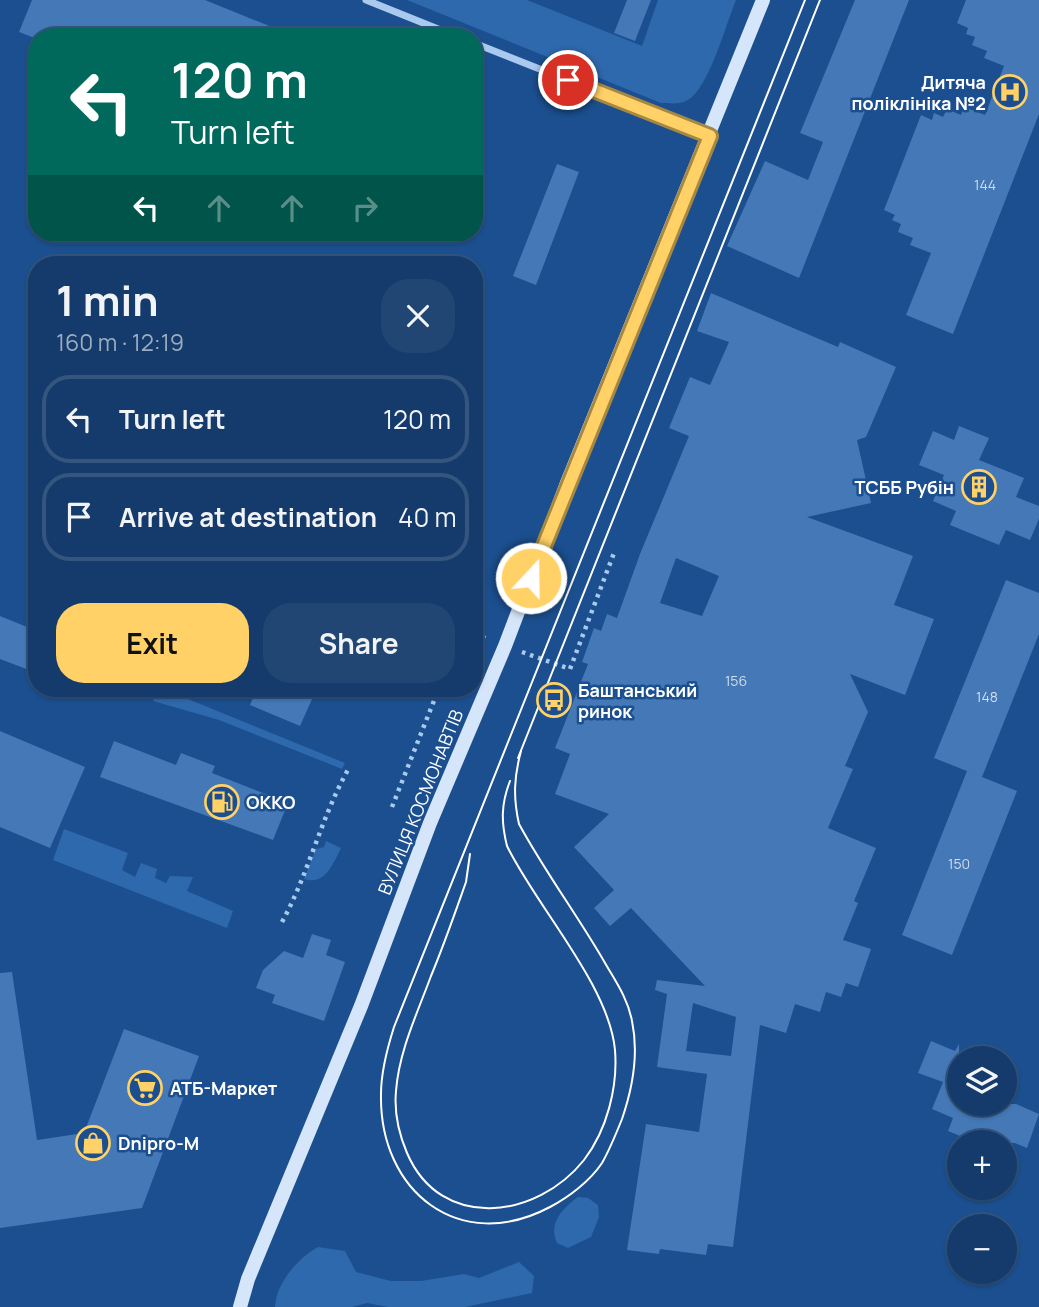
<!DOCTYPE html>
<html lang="en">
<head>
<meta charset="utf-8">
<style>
  body { margin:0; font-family:Manrope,sans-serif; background:#214673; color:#f1f3f6; height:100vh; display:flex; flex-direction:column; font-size:26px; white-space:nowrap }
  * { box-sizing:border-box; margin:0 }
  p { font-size:23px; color:#9dadc1 }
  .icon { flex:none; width:38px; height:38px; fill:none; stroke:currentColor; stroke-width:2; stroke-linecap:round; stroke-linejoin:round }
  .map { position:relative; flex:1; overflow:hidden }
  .drawer { position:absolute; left:28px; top:256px; width:455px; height:441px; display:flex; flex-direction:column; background:#143b6b; border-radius:28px; box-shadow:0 2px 5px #0004,0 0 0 2px #33557e }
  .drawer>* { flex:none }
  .banner { position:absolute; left:28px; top:28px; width:455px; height:214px; border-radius:28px; box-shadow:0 2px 5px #0004,0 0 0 2px #33557e; background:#00695c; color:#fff; overflow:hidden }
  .fabs { position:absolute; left:947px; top:1046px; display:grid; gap:14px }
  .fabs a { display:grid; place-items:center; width:70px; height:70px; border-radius:50%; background:#143b6b; box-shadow:0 2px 5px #0004,0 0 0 2px #33557e; font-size:35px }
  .pin { position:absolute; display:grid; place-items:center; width:60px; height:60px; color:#fff; margin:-30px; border:4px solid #fff; border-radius:50%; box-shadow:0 2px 7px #0007 }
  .me { position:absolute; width:77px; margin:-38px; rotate:21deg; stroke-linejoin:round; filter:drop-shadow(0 0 5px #0008) }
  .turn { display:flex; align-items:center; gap:24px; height:147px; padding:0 28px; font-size:32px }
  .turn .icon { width:91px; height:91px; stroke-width:2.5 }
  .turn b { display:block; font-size:49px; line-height:60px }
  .lanes { display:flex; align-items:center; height:66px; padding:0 28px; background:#0003; justify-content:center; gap:35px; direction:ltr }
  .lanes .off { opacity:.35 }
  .round { display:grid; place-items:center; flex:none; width:74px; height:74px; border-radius:28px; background:#214673 }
  .head { display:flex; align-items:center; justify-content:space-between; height:119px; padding:0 28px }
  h1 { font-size:42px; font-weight:700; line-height:52px }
  .button { display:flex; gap:14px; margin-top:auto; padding:14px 28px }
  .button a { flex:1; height:80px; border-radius:28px; background:#ffd166; color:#111; font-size:28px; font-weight:700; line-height:80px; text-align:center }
  .button a+a { background:#214673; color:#f1f3f6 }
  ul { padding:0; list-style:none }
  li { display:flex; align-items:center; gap:21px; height:88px; margin:0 14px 10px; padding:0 14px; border:4px solid #33557e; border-radius:28px }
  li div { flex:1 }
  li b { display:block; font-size:26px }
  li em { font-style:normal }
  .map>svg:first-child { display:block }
</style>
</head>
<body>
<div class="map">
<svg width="1039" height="1307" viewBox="0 0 1039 1307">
  <rect width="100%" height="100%" fill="#1b4f8f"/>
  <!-- green -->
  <path fill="#2e69ad" d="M 407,0 L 527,0 L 642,46 L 658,0 L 736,0 C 726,24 709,88 688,100 C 680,105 669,103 661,103 Z
    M 158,688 L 161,688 L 345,763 L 342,769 L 219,720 L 153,701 Z
    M 64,829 L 128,853 L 122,870 L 135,877 L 141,863 L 157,869 L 155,878 L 166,883 L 170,876 L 193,877 L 187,891 L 233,911 L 227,928 L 53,860 Z
    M 326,841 L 341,848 C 333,864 325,886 304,879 L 316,849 L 324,847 Z
    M 578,1197 L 588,1198 L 598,1205 L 599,1217 L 591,1237 L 568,1248 L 557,1243 C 548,1223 562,1209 578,1197 Z
    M 318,1247 L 345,1251 L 356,1272 L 391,1281 L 421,1281 L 464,1274 L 479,1278 L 519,1262 L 534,1276 L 532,1293 L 465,1307 L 388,1307 L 367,1303 L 352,1307 L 275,1307 C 276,1283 298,1258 318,1247 Z"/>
  <!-- building -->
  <path fill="#4478b7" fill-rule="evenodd" d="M 32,0 L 205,0 L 294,36 L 32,37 L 19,32 Z
    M 627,0 L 651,0 L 635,41 L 614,33 Z
    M 855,0 L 909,0 L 799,278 L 727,246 L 765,161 L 808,180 L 823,142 L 800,133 Z
    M 966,0 L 1039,0 L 1039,114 L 953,334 L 906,315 L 931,253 L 910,245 L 913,238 L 898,232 L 901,224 L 892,220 L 895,215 L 884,210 L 921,115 L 932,120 L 934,113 L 943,117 L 947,109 L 961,115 L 964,107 L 985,115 L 1004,66 L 984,58 L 987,51 L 972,45 L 975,37 L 966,34 L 968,28 L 957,23 Z
    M 557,164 L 579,172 L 536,285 L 513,276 Z
    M 711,293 L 838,347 L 840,342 L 896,367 L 866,437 L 857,440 L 871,503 L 807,517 L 913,556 L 894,605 L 934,619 L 905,695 L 850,674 L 868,712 L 845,766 L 853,769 L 828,828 L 876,848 L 854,901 L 858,903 L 843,940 L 871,949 L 858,987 L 846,983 L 841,997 L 826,992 L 820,1012 L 795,1004 L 786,1033 L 760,1025 L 733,1247 L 708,1244 L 706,1255 L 660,1249 L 659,1254 L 627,1250 L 646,1124 L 699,1132 L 707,1074 L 657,1067 L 667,994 L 655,990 L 657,980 L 705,986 L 631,908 L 610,926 L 594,908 L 614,890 L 574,847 L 609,814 L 555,794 L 570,754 L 555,748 L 588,664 L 582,662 L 594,628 L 601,631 L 607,614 L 617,618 L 640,554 L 689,436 L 669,428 L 690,377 L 710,385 L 729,342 L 697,331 ZM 676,558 L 719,576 L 702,616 L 660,603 ZM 693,1003 L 736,1017 L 731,1056 L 686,1051 Z
    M 959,426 L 989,438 L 979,460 L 1024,478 L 1016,497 L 1039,506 L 1039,519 L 1030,540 L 1006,530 L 999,545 L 950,525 L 956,511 L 933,501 L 944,475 L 919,465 L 933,431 L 954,440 Z
    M 1006,580 L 1039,593 L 1039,634 L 982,777 L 934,758 Z
    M 0,616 L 37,631 L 37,673 L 0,659 Z
    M 257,688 L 317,688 L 300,726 L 250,705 Z
    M 0,731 L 85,767 L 50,848 L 0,827 Z
    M 114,741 L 176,765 L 181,753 L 215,766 L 212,773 L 288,803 L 273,840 L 100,777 Z
    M 967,771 L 1017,791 L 952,955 L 902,935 Z
    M 312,934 L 331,940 L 326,955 L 345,962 L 324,1021 L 272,1003 L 275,995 L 256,988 L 263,970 L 284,951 L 303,958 Z
    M 12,972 L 37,1140 L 84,1133 L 124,1029 L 199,1056 L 142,1208 L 0,1228 L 0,973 Z
    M 931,1041 L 955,1051 L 959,1044 L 959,1104 L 1016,1104 L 1039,1114 L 1027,1148 L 1015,1143 L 977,1143 L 948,1131 L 953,1118 L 932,1109 L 943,1082 L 918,1073 Z"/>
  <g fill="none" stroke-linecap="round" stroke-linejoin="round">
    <!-- path -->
    <path stroke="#a9c9ee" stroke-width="4.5" stroke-dasharray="3.5 5" stroke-linecap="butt" d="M 474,634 L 488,639
      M 522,652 L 570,669 L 614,553
      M 392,807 L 439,688
      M 282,922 C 309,873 321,817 349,768"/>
    <!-- street -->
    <path stroke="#a9c9ee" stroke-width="7" d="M 366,0 L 458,37
      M 474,43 L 709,136"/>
    <!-- secondary -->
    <path stroke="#d6e6fa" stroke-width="14" d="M 240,1307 L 248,1279 L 361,1006 L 430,823 L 505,646 L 567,483 L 763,0"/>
    <!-- tram -->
    <path stroke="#fff" stroke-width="2" d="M 521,751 C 514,777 513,797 519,824 C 545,872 578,916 605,963 C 616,982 628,999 632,1021 C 639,1054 633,1087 622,1119 C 616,1134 610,1149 602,1163 C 590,1181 569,1197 550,1207 C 460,1255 379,1192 381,1094 C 381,1071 387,1049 394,1027 L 805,0
      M 518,758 L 820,0
      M 470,854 L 466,882 C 455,913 444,945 431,976 C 417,1014 399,1051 396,1091 C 394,1112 399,1134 407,1153 C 441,1232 537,1219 584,1160 C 607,1130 618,1087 615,1050 C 609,985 536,906 507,846 C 501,822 501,804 510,781"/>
  </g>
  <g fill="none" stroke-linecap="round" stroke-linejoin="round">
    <!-- route casing -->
    <g stroke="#a68842" stroke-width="18">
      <path id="route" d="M 531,578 L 710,136 L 568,80"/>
    </g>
    <!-- route -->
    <use href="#route" stroke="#ffd166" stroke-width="12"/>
  </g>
  <!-- icons -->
  <defs>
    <g id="hospital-ring" transform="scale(1.75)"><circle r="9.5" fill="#1b4f8f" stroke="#ffd166" stroke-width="1.5"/><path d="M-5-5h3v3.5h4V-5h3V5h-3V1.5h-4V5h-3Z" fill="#ffd166"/></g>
    <g id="building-ring" transform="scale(1.75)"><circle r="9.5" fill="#1b4f8f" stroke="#ffd166" stroke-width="1.5"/><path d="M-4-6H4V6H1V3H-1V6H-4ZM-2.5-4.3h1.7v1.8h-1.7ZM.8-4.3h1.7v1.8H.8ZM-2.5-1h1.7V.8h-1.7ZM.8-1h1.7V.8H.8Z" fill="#ffd166"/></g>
    <g id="bus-ring" transform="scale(1.75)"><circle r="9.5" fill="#1b4f8f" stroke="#ffd166" stroke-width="1.5"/><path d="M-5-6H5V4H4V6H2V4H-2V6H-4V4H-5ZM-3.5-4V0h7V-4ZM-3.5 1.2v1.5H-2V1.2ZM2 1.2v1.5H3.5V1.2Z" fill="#ffd166"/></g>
    <g id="fuel-ring" transform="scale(1.75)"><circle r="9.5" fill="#1b4f8f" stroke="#ffd166" stroke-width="1.5"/><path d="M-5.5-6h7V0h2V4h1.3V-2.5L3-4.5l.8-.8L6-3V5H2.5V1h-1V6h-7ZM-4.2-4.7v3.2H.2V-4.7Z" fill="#ffd166"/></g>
    <g id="supermarket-ring" transform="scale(1.75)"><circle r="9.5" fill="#1b4f8f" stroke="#ffd166" stroke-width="1.5"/><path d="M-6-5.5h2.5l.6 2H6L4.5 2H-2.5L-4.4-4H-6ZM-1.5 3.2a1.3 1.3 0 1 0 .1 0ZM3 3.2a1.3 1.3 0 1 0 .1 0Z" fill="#ffd166"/></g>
    <g id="shop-ring" transform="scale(1.75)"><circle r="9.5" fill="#1b4f8f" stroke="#ffd166" stroke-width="1.5"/><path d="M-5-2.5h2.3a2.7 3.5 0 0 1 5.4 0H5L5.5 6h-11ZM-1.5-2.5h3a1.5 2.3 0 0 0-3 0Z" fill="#ffd166"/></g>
  </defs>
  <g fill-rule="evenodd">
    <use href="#hospital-ring" x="1010" y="92"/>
    <use href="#building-ring" x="979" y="487"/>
    <use href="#bus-ring" x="554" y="700"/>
    <use href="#fuel-ring" x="222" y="802"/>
    <use href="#supermarket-ring" x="145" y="1088"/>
    <use href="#shop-ring" x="93" y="1143"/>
  </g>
  <g text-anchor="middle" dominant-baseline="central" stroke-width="5" stroke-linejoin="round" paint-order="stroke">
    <!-- number labels -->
    <g font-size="14" fill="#d0dded">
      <text x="985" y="184">144</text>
      <text x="736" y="680">156</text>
      <text x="987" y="696">148</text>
      <text x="959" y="863">150</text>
    </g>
    <!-- poi labels -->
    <g font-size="18" font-weight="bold" fill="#fff" stroke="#1b4f8f" text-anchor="start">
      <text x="986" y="82" text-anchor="end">Дитяча<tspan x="986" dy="21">поліклініка №2</tspan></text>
      <text x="954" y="487" text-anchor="end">ТСББ Рубін</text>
      <text x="578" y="690">Баштанський<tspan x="578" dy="21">ринок</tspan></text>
      <text x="246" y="802">ОККО</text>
      <text x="170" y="1088">АТБ-Маркет</text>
      <text x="118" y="1143">Dnipro-M</text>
    </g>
    <!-- street labels -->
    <g font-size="18" fill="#fff" stroke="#1b4f8f">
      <text transform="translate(420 802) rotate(-68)">ВУЛИЦЯ КОСМОНАВТІВ</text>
    </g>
  </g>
</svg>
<div class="fabs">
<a><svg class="icon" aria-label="layers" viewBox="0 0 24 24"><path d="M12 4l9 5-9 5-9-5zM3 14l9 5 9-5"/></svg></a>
<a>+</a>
<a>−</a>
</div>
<div class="pin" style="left:568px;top:80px;background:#d93025"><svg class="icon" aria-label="arrive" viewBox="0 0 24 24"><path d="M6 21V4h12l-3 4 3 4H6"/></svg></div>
<svg class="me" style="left:531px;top:578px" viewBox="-20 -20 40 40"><circle r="17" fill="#ffd166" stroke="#fff" stroke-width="3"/><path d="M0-11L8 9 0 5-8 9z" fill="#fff"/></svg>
<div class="banner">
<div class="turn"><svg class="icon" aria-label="left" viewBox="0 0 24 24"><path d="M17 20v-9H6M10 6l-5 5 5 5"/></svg><div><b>120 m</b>Turn left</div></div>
<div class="lanes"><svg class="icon" aria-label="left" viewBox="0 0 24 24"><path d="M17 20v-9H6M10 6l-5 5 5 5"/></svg><svg class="icon off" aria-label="ahead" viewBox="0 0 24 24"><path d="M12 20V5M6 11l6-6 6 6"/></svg><svg class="icon off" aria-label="ahead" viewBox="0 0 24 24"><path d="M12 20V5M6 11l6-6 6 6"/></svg><svg class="icon off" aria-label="right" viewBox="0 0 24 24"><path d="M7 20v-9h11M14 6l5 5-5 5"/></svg></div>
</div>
<section class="drawer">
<div class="head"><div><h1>1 min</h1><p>160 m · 12:19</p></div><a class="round"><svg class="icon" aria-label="close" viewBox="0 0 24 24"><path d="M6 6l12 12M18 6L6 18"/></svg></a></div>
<ul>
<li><svg class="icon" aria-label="left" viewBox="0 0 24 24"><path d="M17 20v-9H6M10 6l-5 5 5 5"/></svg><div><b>Turn left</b></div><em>120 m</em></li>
<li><svg class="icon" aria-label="arrive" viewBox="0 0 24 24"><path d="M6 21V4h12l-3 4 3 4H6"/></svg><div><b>Arrive at destination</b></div><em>40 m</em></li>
</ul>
<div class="button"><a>Exit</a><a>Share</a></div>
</section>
</div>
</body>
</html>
